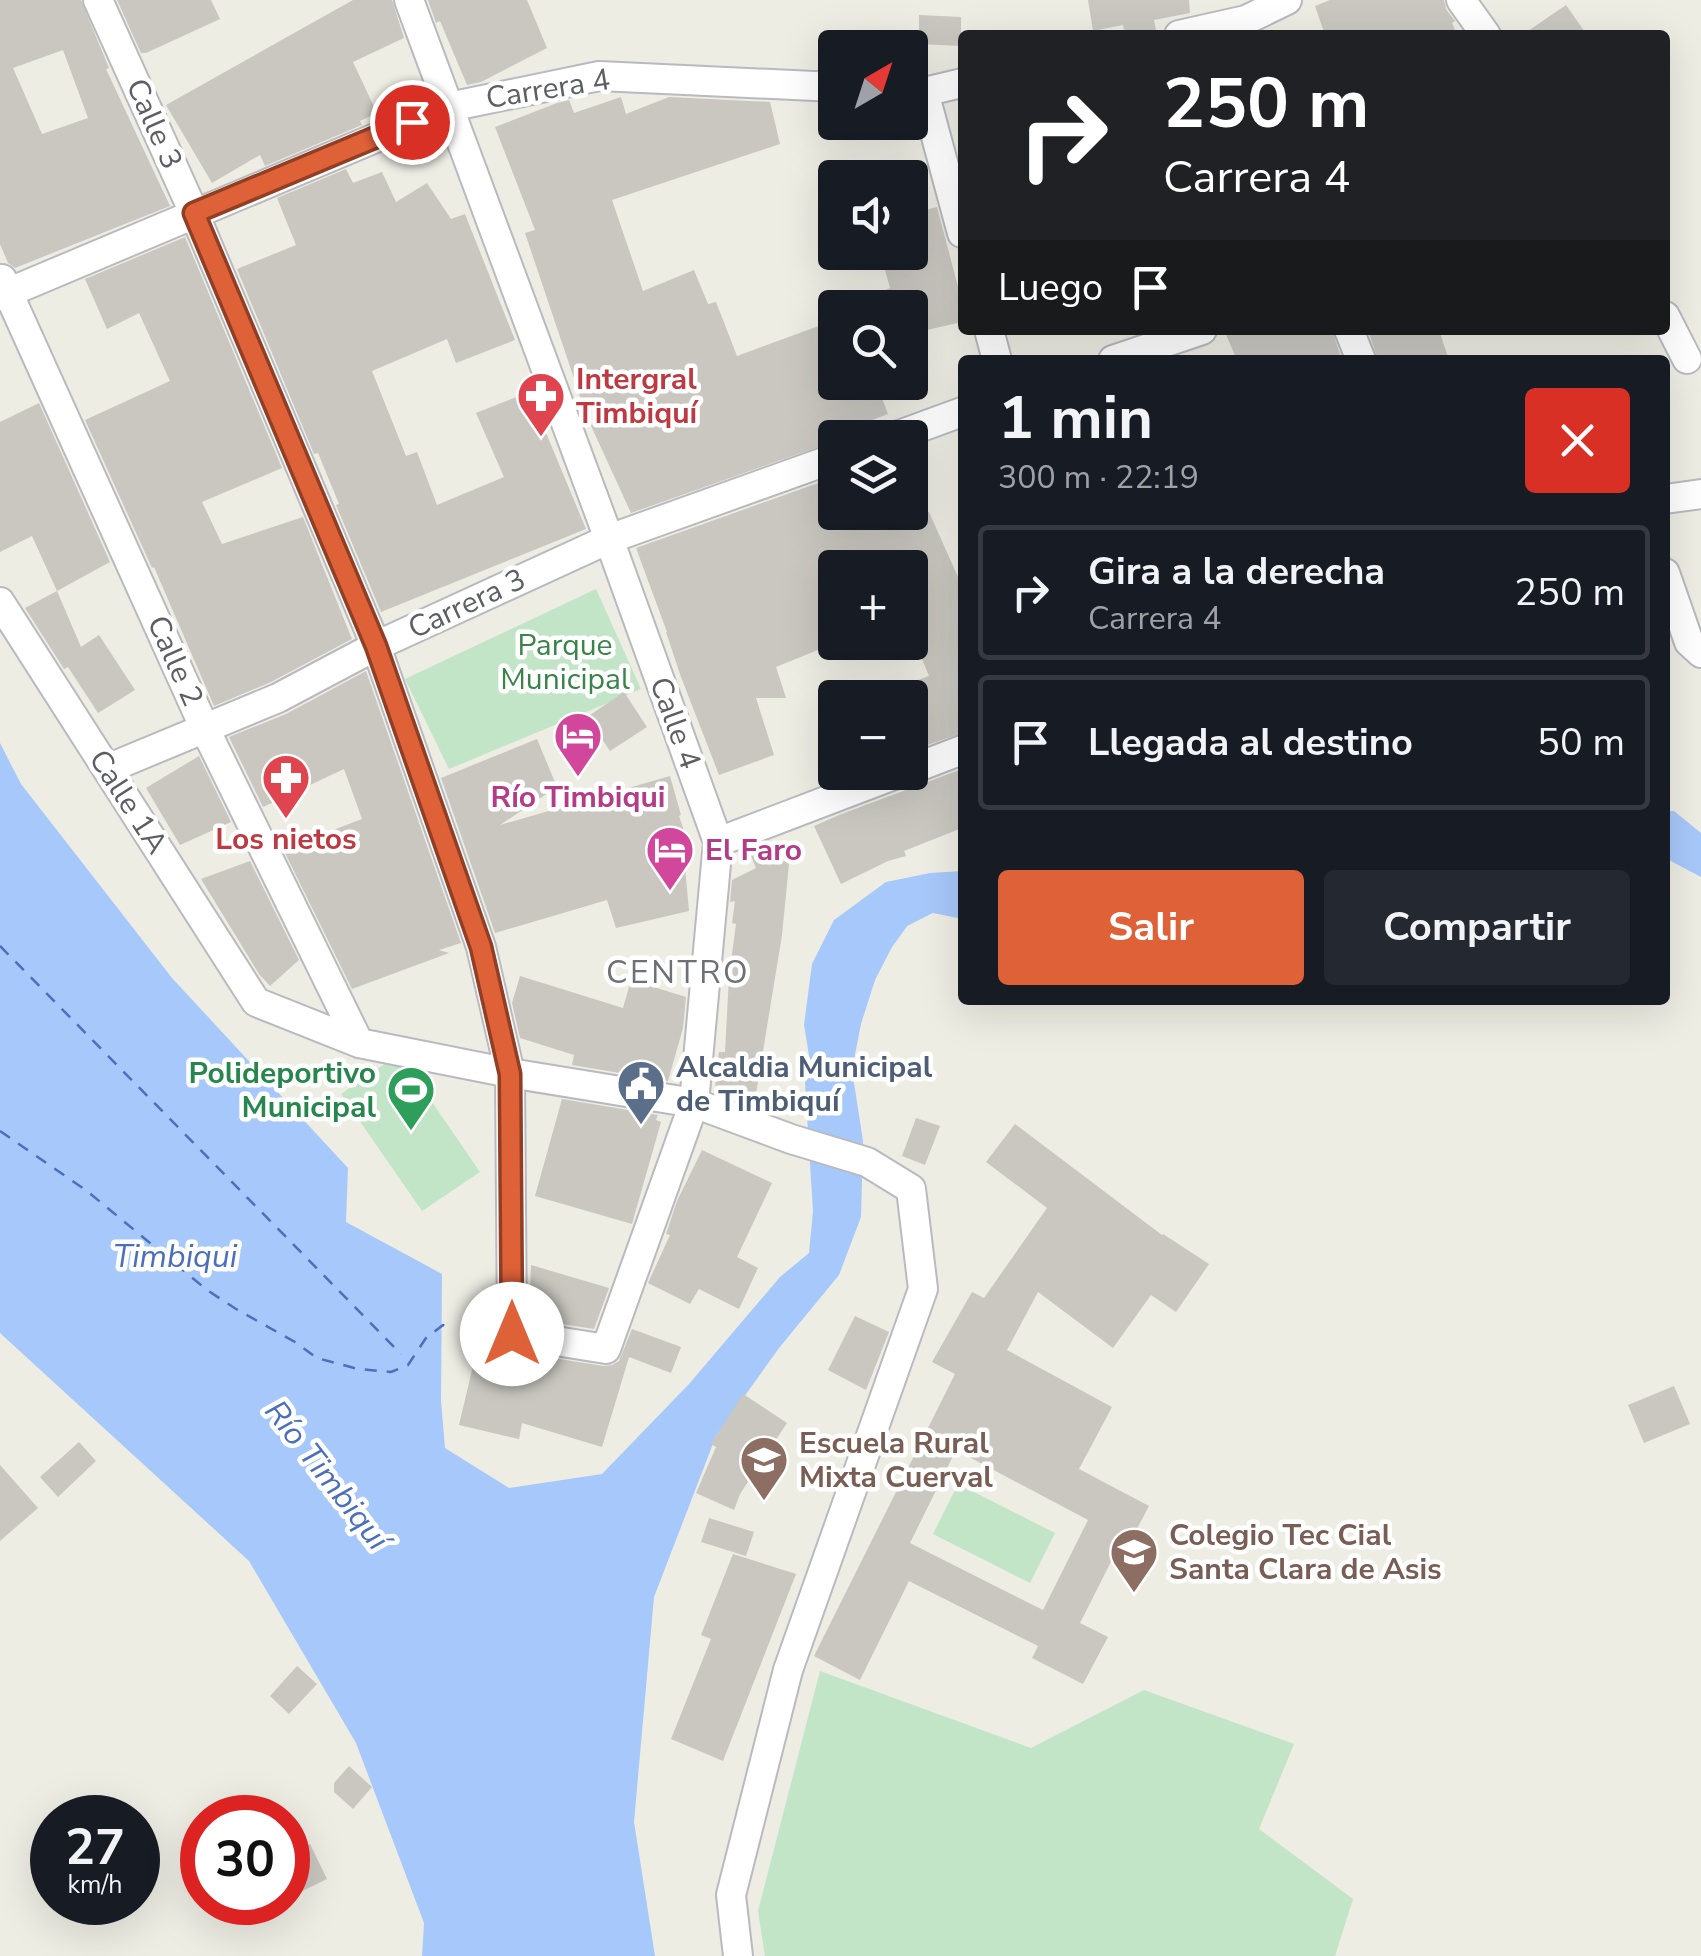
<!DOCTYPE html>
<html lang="es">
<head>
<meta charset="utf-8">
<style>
  body { margin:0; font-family:"Nunito Sans",sans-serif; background:#242831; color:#f1f3f6; height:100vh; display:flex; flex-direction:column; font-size:38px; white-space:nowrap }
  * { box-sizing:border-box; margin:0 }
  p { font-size:32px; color:#9ea1a6 }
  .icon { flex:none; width:55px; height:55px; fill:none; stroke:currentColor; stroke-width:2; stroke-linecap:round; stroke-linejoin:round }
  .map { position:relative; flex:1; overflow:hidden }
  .side { position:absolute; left:958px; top:355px; width:712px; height:650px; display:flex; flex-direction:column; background:#171b24; border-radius:10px; box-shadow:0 10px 40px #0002 }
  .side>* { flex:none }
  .guide { position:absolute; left:958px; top:30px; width:712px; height:305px; border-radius:10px; box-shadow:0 10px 40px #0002; background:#202124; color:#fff; overflow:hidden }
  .needle { width:65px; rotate:39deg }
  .fabs { position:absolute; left:818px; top:30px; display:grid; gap:20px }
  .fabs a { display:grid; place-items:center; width:110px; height:110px; border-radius:10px; background:#171b24; box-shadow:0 10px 40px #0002; font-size:50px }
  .speed { position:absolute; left:30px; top:1795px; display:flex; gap:20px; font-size:50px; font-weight:700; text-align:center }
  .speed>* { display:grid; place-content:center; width:130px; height:130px; border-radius:50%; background:#171b24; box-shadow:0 10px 40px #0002; line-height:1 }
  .speed small { font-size:25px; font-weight:400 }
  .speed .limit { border:15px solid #d22; background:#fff; color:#111 }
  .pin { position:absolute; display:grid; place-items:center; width:85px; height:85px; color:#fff; margin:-42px; border:5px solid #fff; border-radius:50%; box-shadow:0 2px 10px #0007 }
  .me { position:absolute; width:110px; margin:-55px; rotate:0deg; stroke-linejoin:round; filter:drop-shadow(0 0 8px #0008) }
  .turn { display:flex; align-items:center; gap:35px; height:210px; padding:0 40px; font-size:45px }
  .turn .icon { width:130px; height:130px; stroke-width:2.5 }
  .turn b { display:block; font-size:70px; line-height:85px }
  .then { display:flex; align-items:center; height:95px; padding:0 40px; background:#0003; gap:20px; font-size:38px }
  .round { display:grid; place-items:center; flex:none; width:105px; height:105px; border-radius:10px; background:#242831 }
  .headline { display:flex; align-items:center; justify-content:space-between; height:170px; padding:0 40px }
  h1 { font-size:60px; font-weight:700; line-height:75px }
  .cta { display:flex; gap:20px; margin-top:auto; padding:20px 40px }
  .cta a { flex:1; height:115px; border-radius:10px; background:#df6138; color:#fff; font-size:40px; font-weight:700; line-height:115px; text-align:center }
  .cta a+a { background:#242831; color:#f1f3f6 }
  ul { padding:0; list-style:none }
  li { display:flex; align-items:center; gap:30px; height:135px; margin:0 20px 15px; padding:0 20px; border:5px solid #363941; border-radius:10px }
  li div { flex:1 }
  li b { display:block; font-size:38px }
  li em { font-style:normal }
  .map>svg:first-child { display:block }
</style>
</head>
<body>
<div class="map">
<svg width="1701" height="1956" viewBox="0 0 1701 1956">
  <rect width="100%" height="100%" fill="#edede4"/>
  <!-- green -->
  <path fill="#c2e4c7" d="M 596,589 L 641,689 L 449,769 L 405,679 Z
    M 399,1054 L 480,1172 L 422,1211 L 341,1094 Z
    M 958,1484 L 1055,1533 L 1030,1583 L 933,1534 Z
    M 820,1671 L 1031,1748 L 1144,1690 L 1294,1744 L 1259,1829 L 1353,1899 L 1335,1956 L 765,1956 L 758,1911 Z"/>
  <!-- water -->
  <path fill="#a7c8fa" d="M 0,743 L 21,784 L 172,978 L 348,1168 L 346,1222 L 442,1274 L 441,1401 L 445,1448 L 509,1488 L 602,1474 L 689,1384 L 780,1277 L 809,1253 L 813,1211 L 805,1083 L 810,1061 L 804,1025 L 812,964 L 834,920 L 886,882 L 930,873 L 962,871 L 962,919 L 919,910 L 892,947 L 875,980 L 861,1024 L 852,1070 L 863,1141 L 861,1217 L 839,1275 L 779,1348 L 716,1436 L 654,1597 L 634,1822 L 655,1956 L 422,1956 L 424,1923 L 356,1743 L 249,1561 L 0,1333 Z
    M 1665,811 L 1674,811 L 1701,833 L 1701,877 L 1665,858 Z"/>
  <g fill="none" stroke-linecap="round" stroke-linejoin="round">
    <!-- stream -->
    <path stroke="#a7c8fa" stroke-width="10" d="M 904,922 L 945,901 L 962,904"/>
    <!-- ferry -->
    <path stroke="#4b6fbc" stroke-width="2.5" stroke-dasharray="12 10" stroke-linecap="butt" d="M 0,946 L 401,1354
      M 0,1131 L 87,1191 L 207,1290 L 236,1309 L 295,1342 L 317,1358 L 358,1369 L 391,1372 L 408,1365 L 426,1338 L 443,1325 L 446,1327"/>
  </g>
  <!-- building -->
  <path fill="#c9c7c0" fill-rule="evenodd" d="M 0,0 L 81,0 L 109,68 L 106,69 L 170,206 L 15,268 L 8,263 L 0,244 ZM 63,50 L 88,118 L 42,134 L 13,68 Z
    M 117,0 L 211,0 L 220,19 L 146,53 L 141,53 Z
    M 353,0 L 392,0 L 404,38 L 353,62 L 377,113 L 360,121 L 362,125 L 265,166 L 260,155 L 212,183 L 166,105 Z
    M 428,0 L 527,0 L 547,48 L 481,82 L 467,85 L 440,21 L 436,23 Z
    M 1088,0 L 1189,0 L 1190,13 L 1154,20 L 1157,35 L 1125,35 L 1123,25 L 1093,31 Z
    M 1330,0 L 1444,0 L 1446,9 L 1455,21 L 1452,23 L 1457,35 L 1325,35 L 1315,6 Z
    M 1566,5 L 1587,35 L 1522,35 Z
    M 919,15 L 961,17 L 961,46 L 919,44 Z
    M 621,97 L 626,114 L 669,97 L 770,102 L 780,144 L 612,200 L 643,291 L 694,270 L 708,304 L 716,302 L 737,356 L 835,320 L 835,382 L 876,382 L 888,414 L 835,434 L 835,441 L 631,513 L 587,417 L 525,233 L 535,230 L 495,127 L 557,103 L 569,100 L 574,113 Z
    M 346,169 L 353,183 L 382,172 L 396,202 L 427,183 L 451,219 L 465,214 L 515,340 L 456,363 L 447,339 L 372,371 L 406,456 L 417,452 L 437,505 L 504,477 L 476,413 L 529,392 L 586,529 L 381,612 L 336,505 L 339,504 L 318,453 L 314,454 L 237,269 L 296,245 L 277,198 Z
    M 937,207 L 962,302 L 962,322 L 918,332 L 911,308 L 846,308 L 890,288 L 880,252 L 910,252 L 910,214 Z
    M 185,237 L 282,468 L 202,502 L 222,544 L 303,517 L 352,639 L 271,682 L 214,706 L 154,567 L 152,568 L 85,420 L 170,381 L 139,313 L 107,329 L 85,279 Z
    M 1224,330 L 1332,330 L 1342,360 L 1237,360 Z
    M 1368,330 L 1439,330 L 1449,360 L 1378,360 Z
    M 39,403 L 110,562 L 57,591 L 32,536 L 0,552 L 0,422 Z
    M 835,477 L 835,512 L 929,512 L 962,586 L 962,733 L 910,751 L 910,683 L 929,676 L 910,630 L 910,568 L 835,568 L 835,643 L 776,667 L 786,698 L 756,698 L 774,755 L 719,775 L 681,677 L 666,632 L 667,632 L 636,548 Z
    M 57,591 L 81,647 L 99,635 L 135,690 L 98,713 L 68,667 L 64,669 L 25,608 Z
    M 366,671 L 461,943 L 439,950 L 449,953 L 352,989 L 283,849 L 362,819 L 344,769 L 263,807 L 229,737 L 286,714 Z
    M 624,692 L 647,727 L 610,751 L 587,717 Z
    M 537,739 L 557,787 L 500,825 L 670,776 L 681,815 L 679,816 L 688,843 L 683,845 L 689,911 L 616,928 L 607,900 L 495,933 L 441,778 Z
    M 199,756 L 231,822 L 180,845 L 146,788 Z
    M 962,769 L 962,828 L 904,851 L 906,856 L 888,861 L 841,884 L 814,826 L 839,815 Z
    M 765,843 L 791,844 L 782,935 L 756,1094 L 715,1088 L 719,1052 L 725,1052 L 729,977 L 736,924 L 732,923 L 735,901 L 730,902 L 732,880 L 756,868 L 748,849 Z
    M 250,861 L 299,960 L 270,986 L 259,974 L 201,879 Z
    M 520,976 L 623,1008 L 631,980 L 686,997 L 683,1028 L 668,1081 L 572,1065 L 574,1055 L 520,1038 L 512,1003 Z
    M 562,1099 L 658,1115 L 656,1120 L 661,1122 L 632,1224 L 535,1196 Z
    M 916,1118 L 940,1126 L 925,1165 L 902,1156 Z
    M 1015,1124 L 1162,1235 L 1163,1234 L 1209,1264 L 1176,1312 L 1151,1295 L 1113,1348 L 1038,1292 L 1007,1350 L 1112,1407 L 1079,1469 L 1149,1506 L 1130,1542 L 1123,1538 L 1080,1623 L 1108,1637 L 1083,1684 L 1032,1658 L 1038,1646 L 909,1581 L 860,1680 L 814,1656 L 955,1374 L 932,1362 L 972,1292 L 984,1298 L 1047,1208 L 986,1162 ZM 956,1450 L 1088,1520 L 1043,1610 L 910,1543 Z
    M 702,1150 L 772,1183 L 737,1257 L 758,1268 L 739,1309 L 699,1289 L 690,1304 L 648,1283 L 670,1235 L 666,1234 L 677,1201 Z
    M 531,1265 L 609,1288 L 594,1329 L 529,1319 Z
    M 855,1316 L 889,1332 L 866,1390 L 828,1370 Z
    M 632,1329 L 681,1347 L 671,1373 L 629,1357 L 602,1447 L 522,1423 L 519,1439 L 459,1425 L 481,1332 L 495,1335 L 497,1343 L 508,1351 L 604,1366 L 612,1365 L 619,1361 Z
    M 1674,1386 L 1690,1424 L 1644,1443 L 1628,1405 Z
    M 743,1394 L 787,1423 L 740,1494 L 734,1510 L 696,1493 L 716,1447 L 711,1444 Z
    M 79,1442 L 96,1461 L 58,1497 L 40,1477 Z
    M 0,1465 L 38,1508 L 0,1541 Z
    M 709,1518 L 754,1532 L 746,1556 L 701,1542 Z
    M 733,1554 L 796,1574 L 723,1761 L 671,1739 L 711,1639 L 701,1635 Z
    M 297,1666 L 317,1684 L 289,1714 L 270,1696 Z
    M 349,1766 L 372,1787 L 353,1809 L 334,1792 L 334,1783 Z
    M 310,1844 L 327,1879 L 288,1898 L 288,1854 Z"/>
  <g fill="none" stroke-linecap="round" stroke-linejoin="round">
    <!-- street casing -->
    <g stroke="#b9babf" stroke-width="32">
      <path id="street" d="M 98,0 L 194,213 L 376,646 L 481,947 L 510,1073 L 512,1334 L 606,1349 L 694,1103 L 718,842 L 609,539 L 409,0
        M 1461,0 L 1486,35
        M 1179,35 L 1246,20 L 1287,0
        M 910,91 L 924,92 L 962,83
        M 924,92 L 962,233
        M 2,279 L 205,729 L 359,1043
        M 0,296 L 449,107 L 599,76 L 835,87
        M 1665,316 L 1687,359
        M 989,330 L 997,360
        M 1349,330 L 1361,360
        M 1113,360 L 1202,330
        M 891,438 L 962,412
        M 1665,499 L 1701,494
        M 1665,573 L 1689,642 L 1701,653
        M 0,602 L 256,1002 L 359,1043 L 510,1073 L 694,1103 L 791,1139 L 867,1162 L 911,1189 L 923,1289 L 788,1670 L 731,1895 L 738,1956
        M 107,769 L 278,698 L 376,646 L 609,539 L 835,458
        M 910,770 L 962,750
        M 718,842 L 902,772"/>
    </g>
    <!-- street -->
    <use href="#street" stroke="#fff" stroke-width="28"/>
  </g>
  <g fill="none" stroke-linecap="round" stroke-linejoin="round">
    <!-- route casing -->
    <g stroke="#913f24" stroke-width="25">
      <path id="route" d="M 412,122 L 194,213 L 376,646 L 481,947 L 510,1074 L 512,1334"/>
    </g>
    <!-- route -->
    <use href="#route" stroke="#df6138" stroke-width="18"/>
  </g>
  <!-- icons -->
  <defs>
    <g id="pharmacy-pin" transform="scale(2.5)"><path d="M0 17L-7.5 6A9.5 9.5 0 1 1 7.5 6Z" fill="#e0444e" stroke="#fff"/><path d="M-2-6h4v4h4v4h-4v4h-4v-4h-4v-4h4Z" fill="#fff"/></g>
    <g id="hotel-pin" transform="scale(2.5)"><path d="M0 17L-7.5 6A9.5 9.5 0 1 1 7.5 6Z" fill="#d1479c" stroke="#fff"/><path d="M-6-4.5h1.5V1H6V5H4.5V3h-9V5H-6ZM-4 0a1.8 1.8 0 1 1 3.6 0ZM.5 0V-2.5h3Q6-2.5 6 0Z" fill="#fff"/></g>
    <g id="civic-pin" transform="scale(2.5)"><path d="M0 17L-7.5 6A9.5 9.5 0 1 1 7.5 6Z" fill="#5c6f8a" stroke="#fff"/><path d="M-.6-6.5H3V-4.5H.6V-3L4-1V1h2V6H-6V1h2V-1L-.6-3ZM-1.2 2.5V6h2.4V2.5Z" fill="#fff"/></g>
    <g id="stadium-pin" transform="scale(2.5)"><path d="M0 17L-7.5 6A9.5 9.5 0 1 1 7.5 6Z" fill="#2e9e5b" stroke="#fff"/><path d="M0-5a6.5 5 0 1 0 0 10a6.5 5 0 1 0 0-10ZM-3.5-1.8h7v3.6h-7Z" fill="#fff"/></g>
    <g id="school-pin" transform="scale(2.5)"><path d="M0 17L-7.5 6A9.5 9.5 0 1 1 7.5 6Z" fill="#8d6e63" stroke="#fff"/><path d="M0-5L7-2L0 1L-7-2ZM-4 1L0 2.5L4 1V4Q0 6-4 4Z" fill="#fff"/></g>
  </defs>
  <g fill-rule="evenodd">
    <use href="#pharmacy-pin" x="541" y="396"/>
    <use href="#hotel-pin" x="578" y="736"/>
    <use href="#pharmacy-pin" x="286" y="778"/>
    <use href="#hotel-pin" x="670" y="850"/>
    <use href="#civic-pin" x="641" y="1084"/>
    <use href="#stadium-pin" x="411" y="1090"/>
    <use href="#school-pin" x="764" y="1460"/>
    <use href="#school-pin" x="1134" y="1552"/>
  </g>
  <g text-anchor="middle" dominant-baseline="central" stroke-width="9" stroke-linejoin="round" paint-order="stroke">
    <!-- street labels -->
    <g font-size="30" fill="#5c5e63" stroke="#fff">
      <text transform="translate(548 89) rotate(-9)">Carrera 4</text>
      <text transform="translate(154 124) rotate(66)">Calle 3</text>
      <text transform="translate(467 604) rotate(-25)">Carrera 3</text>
      <text transform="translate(175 661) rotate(66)">Calle 2</text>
      <text transform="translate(675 723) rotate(70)">Calle 4</text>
      <text transform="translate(128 802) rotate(57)">Calle 1A</text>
    </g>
    <!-- health labels -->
    <g font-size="30" font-weight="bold" fill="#be3a42" stroke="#fff" text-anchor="start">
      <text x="576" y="379">Intergral<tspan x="576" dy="34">Timbiquí</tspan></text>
      <text x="286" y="839" text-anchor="middle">Los nietos</text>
    </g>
    <!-- park labels -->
    <g font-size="30" fill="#3a844a" stroke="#fff">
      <text x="565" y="645">Parque<tspan x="565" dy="34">Municipal</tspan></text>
    </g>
    <!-- hotel labels -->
    <g font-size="30" font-weight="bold" fill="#b23c85" stroke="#fff">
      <text x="578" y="797">Río Timbiqui</text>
      <text x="705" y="850" text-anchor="start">El Faro</text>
    </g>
    <!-- service labels -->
    <g font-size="30" font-weight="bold" fill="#4e5e75" stroke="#fff" text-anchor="start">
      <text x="676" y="1067">Alcaldia Municipal<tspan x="676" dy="34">de Timbiquí</tspan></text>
    </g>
    <!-- leisure labels -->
    <g font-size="30" font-weight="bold" fill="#27864d" stroke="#fff" text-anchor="end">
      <text x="376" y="1073">Polideportivo<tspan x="376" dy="34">Municipal</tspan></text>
    </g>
    <!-- education labels -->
    <g font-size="30" font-weight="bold" fill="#785e54" stroke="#fff" text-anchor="start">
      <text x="799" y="1443">Escuela Rural<tspan x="799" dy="34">Mixta Cuerval</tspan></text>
      <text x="1169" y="1535">Colegio Tec Cial<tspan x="1169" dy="34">Santa Clara de Asis</tspan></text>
    </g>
    <!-- neighbourhood labels -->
    <g font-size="32" letter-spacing="2.5" fill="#6d7075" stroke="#fff">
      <text x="678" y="972">CENTRO</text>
    </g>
    <!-- water labels -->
    <g font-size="32" font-style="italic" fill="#4b6fbc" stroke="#fff">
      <text x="175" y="1256">Timbiqui</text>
      <text transform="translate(327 1475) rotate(52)">Río Timbiquí</text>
    </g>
  </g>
</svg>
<div class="fabs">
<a><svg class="needle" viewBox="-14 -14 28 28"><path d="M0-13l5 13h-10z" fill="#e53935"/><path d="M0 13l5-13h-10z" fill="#9ea1a6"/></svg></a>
<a><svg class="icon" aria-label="sound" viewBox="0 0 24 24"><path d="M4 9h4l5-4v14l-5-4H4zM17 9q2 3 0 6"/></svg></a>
<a><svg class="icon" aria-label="search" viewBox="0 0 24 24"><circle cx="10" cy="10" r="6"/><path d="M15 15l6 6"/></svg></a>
<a><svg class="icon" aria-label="layers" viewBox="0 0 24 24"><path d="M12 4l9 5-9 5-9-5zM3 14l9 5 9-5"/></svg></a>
<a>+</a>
<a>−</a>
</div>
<div class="speed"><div>27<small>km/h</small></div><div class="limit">30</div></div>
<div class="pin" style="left:412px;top:122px;background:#d93025"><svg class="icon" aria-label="arrive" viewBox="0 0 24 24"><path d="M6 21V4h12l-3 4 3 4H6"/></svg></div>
<svg class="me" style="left:512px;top:1334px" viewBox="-20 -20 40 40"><circle r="19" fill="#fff"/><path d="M0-13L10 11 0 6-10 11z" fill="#df6138"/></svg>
<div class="guide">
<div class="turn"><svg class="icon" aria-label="right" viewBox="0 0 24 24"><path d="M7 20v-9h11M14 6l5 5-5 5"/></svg><div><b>250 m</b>Carrera 4</div></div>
<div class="then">Luego<svg class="icon" aria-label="arrive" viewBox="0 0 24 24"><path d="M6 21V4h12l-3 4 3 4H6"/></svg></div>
</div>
<section class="side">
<div class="headline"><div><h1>1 min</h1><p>300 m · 22:19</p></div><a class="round" style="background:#d93025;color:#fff"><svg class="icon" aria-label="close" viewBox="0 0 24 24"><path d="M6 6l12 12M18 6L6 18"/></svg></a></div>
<ul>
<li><svg class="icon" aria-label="right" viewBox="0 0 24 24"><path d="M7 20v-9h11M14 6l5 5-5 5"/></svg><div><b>Gira a la derecha</b><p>Carrera 4</p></div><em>250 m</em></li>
<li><svg class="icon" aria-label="arrive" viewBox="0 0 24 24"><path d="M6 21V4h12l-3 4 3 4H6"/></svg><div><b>Llegada al destino</b></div><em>50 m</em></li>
</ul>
<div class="cta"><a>Salir</a><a>Compartir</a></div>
</section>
</div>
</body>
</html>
